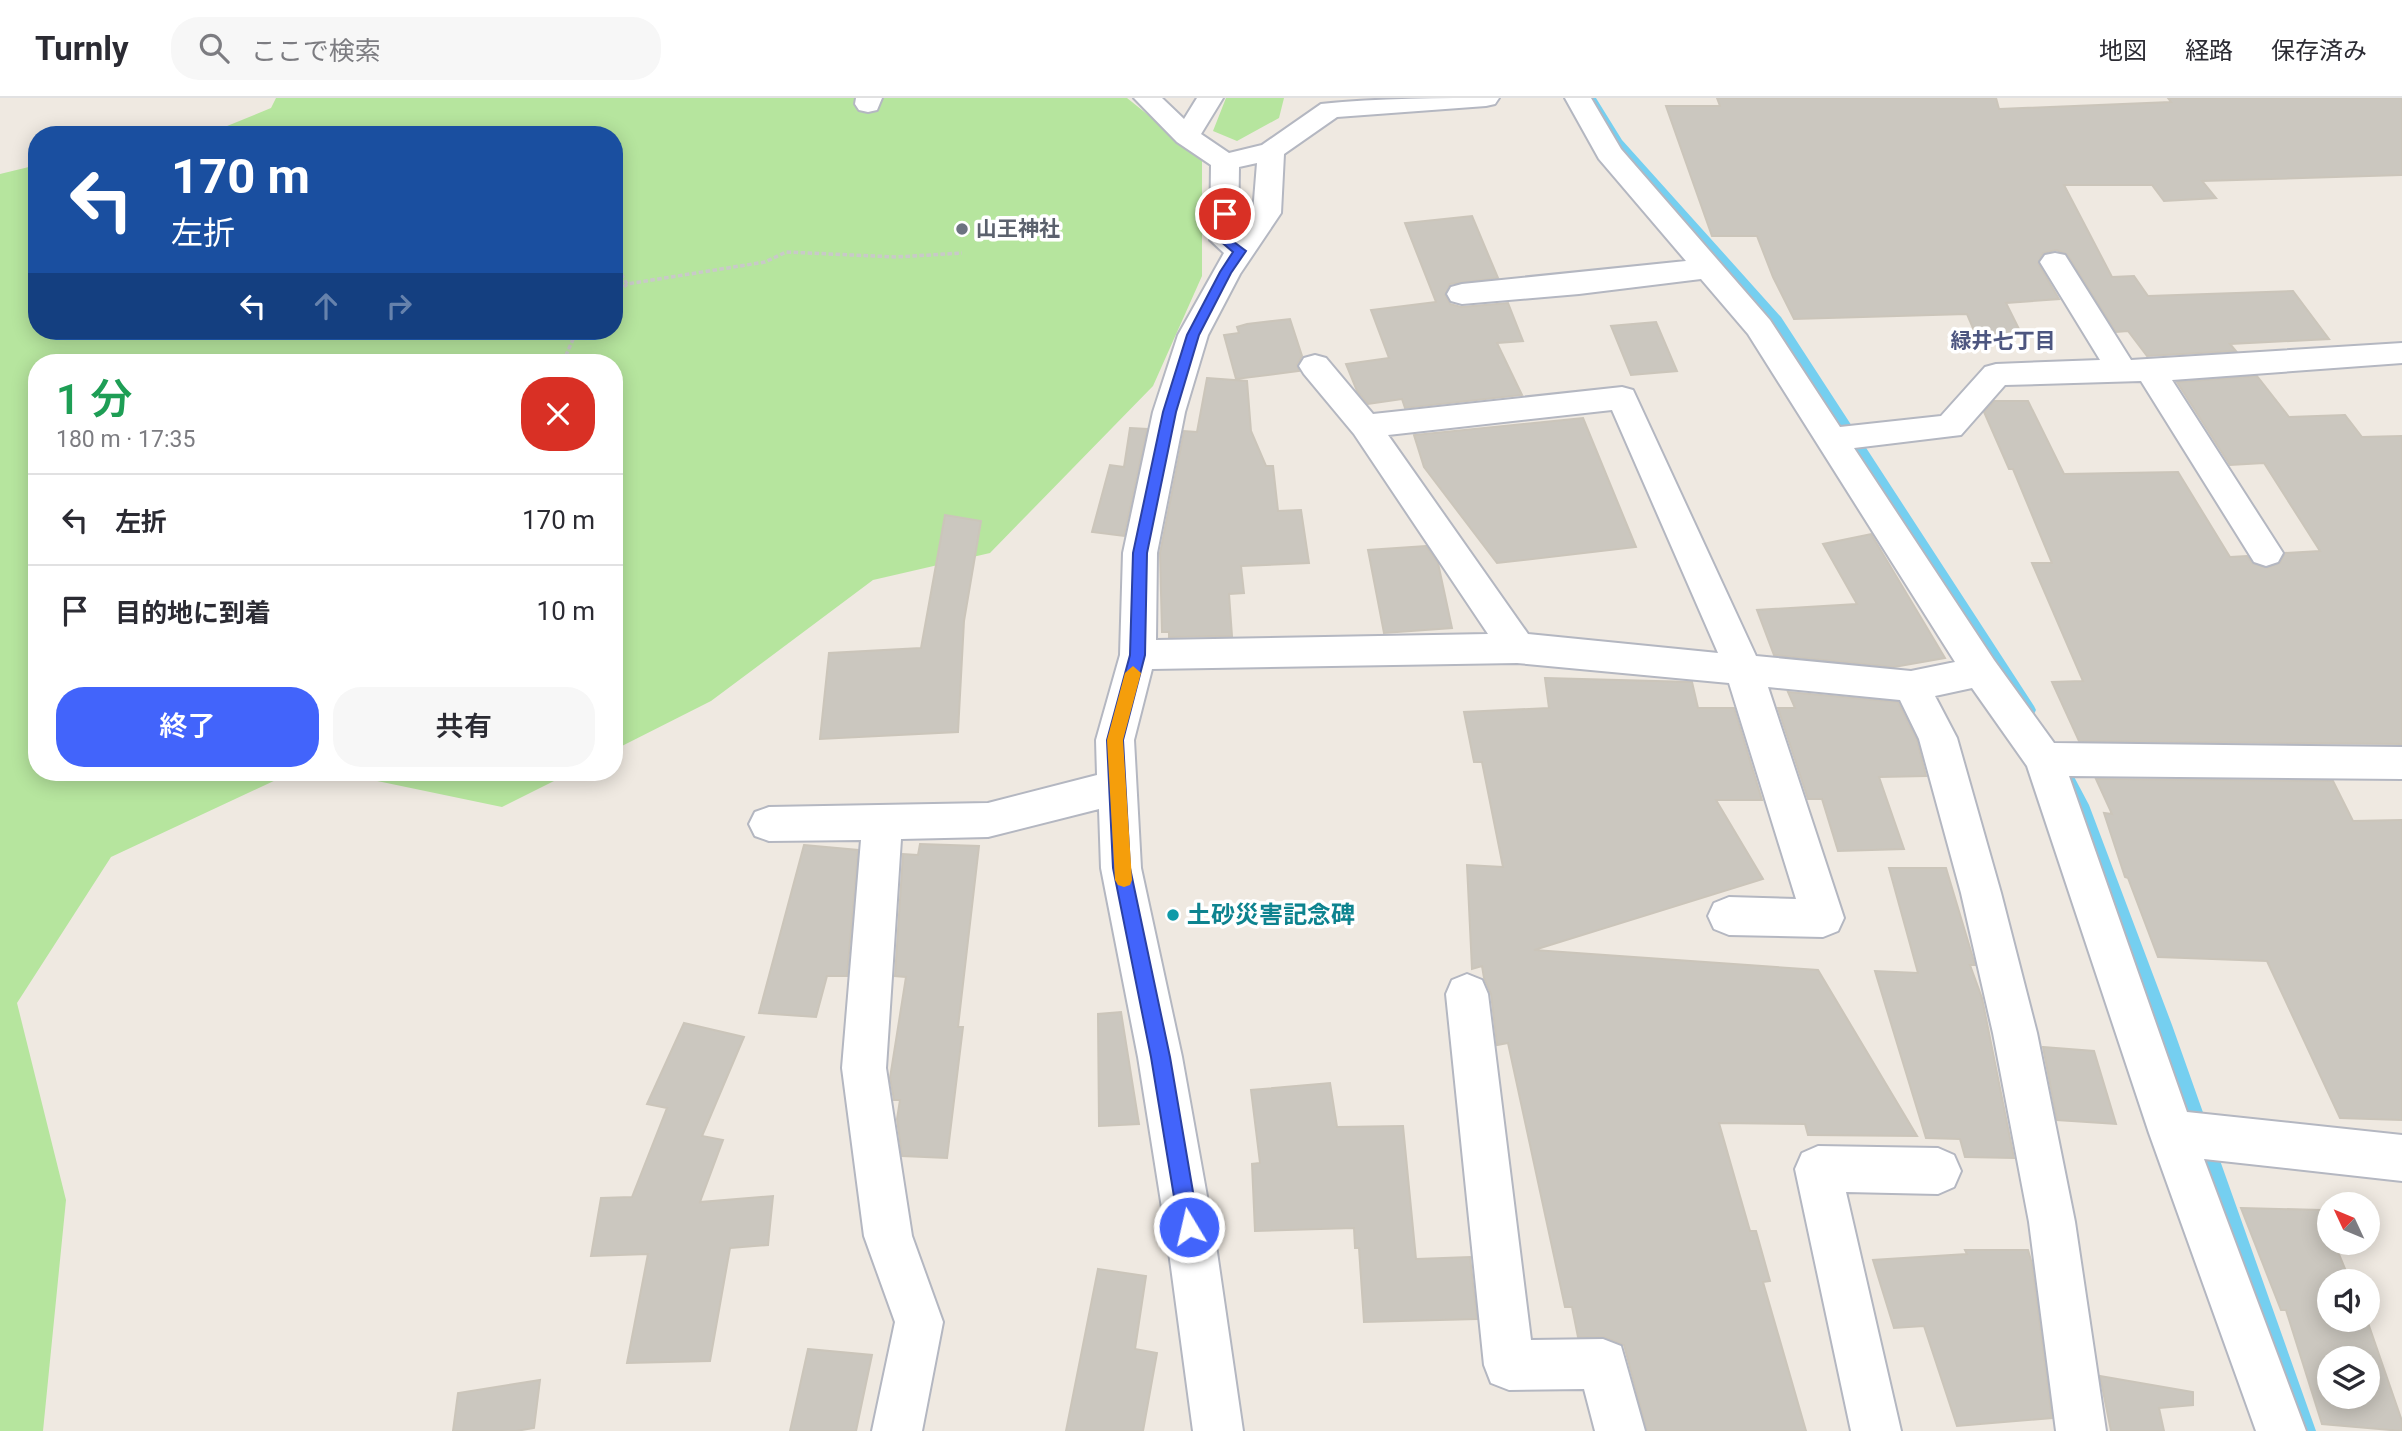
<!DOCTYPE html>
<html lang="ja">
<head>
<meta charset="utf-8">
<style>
  body { margin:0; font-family:Roboto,"Noto Sans JP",sans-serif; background:#f7f7f7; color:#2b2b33; height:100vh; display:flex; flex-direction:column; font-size:26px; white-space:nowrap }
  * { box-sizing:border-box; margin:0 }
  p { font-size:23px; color:#7c7c81 }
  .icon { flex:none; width:38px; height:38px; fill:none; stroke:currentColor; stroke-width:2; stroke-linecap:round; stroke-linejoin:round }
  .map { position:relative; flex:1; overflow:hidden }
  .side { position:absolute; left:28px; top:256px; width:595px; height:427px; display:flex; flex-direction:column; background:#fff; border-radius:28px; box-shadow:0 4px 18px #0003 }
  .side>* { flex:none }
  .top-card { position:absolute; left:28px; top:28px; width:595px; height:214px; border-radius:28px; box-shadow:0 4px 18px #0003; background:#1a4fa0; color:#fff; overflow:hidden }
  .needle { width:46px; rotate:314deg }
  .controls { position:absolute; left:2317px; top:1094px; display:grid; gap:14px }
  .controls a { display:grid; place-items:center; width:63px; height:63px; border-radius:50%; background:#fff; box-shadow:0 4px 18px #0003; font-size:35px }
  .pin { position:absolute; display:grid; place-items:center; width:60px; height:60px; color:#fff; margin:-30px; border:4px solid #fff; border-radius:50%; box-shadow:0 2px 7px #0007 }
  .me { position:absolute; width:77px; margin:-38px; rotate:351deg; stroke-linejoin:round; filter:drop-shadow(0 0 5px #0008) }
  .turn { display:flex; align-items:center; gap:24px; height:147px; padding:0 28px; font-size:32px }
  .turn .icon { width:91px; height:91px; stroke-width:2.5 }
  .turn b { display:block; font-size:49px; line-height:60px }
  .lanes { display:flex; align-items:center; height:66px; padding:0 28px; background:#0003; justify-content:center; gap:35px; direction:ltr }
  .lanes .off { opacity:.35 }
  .round { display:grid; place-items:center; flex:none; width:74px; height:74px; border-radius:28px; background:#f7f7f7 }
  .head { display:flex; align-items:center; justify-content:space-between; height:119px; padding:0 28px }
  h1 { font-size:42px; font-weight:600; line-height:52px; color:#1e9e55 }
  .cta { display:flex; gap:14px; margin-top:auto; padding:14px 28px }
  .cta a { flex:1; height:80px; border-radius:28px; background:#4264fb; color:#fff; font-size:28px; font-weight:600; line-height:80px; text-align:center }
  .cta a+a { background:#f7f7f7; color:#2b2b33 }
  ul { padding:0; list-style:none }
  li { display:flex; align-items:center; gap:21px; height:91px; padding:0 28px; border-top:2px solid #e1e1e2 }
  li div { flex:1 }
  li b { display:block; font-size:26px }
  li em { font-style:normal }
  header { display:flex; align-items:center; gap:42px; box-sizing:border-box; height:98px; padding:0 35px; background:#fff; border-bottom:2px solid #e1e1e2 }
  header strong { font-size:33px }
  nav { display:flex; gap:38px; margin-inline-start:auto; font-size:24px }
  .search { width:490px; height:63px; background:#f7f7f7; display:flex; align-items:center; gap:18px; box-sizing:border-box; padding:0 24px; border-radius:28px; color:#7c7c81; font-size:26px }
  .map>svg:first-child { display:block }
</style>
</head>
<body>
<header>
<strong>Turnly</strong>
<div class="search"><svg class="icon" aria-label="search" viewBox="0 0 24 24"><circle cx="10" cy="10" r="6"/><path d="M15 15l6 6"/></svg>ここで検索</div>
<nav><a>地図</a><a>経路</a><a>保存済み</a></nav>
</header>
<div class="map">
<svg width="2402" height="1333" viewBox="0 0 2402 1333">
  <rect width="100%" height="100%" fill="#efe9e1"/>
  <!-- green -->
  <path fill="#b6e59e" d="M 276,0 L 1127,0 L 1202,60 L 1202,178 L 1153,288 L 990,455 L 873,482 L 711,603 L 614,652 L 614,264 L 37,264 L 37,674 L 293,674 L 111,759 L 17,905 L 66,1102 L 43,1333 L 0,1333 L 0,76 L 37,67 L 37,233 L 614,233 L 614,37 L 205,37 L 271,10 Z
    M 1226,0 L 1284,0 L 1279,20 L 1237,43 L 1213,33 Z
    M 334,674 L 572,674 L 502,709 Z"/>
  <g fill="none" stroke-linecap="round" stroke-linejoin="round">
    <!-- stream -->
    <path fill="#75cff0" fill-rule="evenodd" d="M 1586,0 L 1596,0 L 1622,42 L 1781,219 L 2034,608 L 2036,612 L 2034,616 L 2024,616 L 1773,225 L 1615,46 Z
      M 2065,669 L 2070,671 L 2089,707 L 2172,927 L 2316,1333 L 2298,1333 L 2156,927 L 2075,708 L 2058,675 L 2060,671 Z"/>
  </g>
  <!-- building -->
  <path fill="#cbc7bf" stroke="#cbc5ba" stroke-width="2" fill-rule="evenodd" d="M 1717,0 L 1996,0 L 1999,11 L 2171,4 L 2168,0 L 2402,0 L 2402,77 L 2202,83 L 2216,100 L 2164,103 L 2152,87 L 2064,87 L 2112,179 L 2134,178 L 2148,198 L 2293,193 L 2329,241 L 2230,246 L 2236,253 L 2147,258 L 2128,233 L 2116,234 L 2067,156 L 2056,152 L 2043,155 L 2038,165 L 2059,201 L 2006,205 L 2021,235 L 1975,235 L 1967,216 L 1794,221 L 1773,179 L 1757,138 L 1712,138 L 1666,8 L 1720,8 Z
    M 1472,118 L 1498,180 L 1450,186 L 1445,197 L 1450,206 L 1461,209 L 1508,205 L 1523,243 L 1497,245 L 1522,297 L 1405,310 L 1402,301 L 1368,306 L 1357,293 L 1346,266 L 1389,260 L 1371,212 L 1436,204 L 1405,125 Z
    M 1290,221 L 1302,258 L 1297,267 L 1299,273 L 1236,281 L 1224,237 L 1239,235 L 1237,229 L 1247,226 Z
    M 1656,224 L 1677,273 L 1631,277 L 1611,228 Z
    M 2257,278 L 2289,319 L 2345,317 L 2362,339 L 2402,338 L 2402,646 L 2079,643 L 2052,584 L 2083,583 L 2032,465 L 2052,465 L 2013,371 L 2009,371 L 1984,314 L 1994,303 L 2028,303 L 2064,376 L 2178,374 L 2230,459 L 2247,458 L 2253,466 L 2267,470 L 2280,465 L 2285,455 L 2320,453 L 2264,365 L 2230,367 L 2177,284 Z
    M 1207,280 L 1247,283 L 1251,333 L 1266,368 L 1273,368 L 1278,413 L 1301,412 L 1309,465 L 1241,468 L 1244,495 L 1229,496 L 1232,538 L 1169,539 L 1169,534 L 1162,534 L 1160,455 L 1184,333 L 1197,334 Z
    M 1583,320 L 1636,449 L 1497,465 L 1424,369 L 1414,337 Z
    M 1130,330 L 1147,331 L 1124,438 L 1092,434 L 1110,367 L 1124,369 Z
    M 945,417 L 981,423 L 964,523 L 958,634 L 820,641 L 829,555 L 921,550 Z
    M 1871,436 L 1945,560 L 1894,569 L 1774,557 L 1757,512 L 1857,506 L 1823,446 Z
    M 1426,448 L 1438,465 L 1452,530 L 1384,535 L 1368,452 Z
    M 1545,580 L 1692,584 L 1698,610 L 1734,610 L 1762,702 L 1716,702 L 1763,781 L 1534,852 L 1818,872 L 1917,1038 L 1808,1037 L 1805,1026 L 1719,1025 L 1750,1133 L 1756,1133 L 1770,1183 L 1763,1184 L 1806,1333 L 1647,1333 L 1624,1247 L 1604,1239 L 1578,1239 L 1572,1209 L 1565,1209 L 1508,945 L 1497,947 L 1491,896 L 1484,880 L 1482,868 L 1472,871 L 1467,767 L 1503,769 L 1482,664 L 1474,664 L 1464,614 L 1549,610 Z
    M 1788,594 L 1898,604 L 1917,642 L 1926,678 L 1879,679 L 1904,751 L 1838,753 L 1822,701 L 1808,701 L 1778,610 L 1795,610 Z
    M 2096,681 L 2333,683 L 2353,723 L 2402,722 L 2402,1022 L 2340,1020 L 2267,863 L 2158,859 L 2128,780 L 2125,779 L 2104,715 L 2112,716 Z
    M 920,746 L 979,748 L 958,929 L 963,929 L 947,1060 L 902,1058 L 897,1021 L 900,1002 L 894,1002 L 890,980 L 906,879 L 895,878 L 903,756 L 918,757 Z
    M 804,747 L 858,752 L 847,878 L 827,878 L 816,919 L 759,915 Z
    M 1889,770 L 1946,770 L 1973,860 L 1975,867 L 1970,867 L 1982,900 L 2014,1060 L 1965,1059 L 1960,1041 L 1926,1040 L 1875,873 L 1918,875 Z
    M 1121,914 L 1139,1026 L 1099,1028 L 1098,916 Z
    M 684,925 L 744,939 L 702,1038 L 723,1042 L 700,1104 L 773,1098 L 768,1147 L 730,1150 L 710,1263 L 627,1265 L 648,1156 L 591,1158 L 601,1100 L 632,1099 L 667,1010 L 647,1006 Z
    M 2043,949 L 2094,953 L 2116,1026 L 2057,1022 Z
    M 1330,985 L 1337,1029 L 1403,1028 L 1416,1161 L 1470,1159 L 1477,1221 L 1364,1224 L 1359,1150 L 1355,1150 L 1354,1130 L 1255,1133 L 1252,1066 L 1260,1065 L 1251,992 Z
    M 2241,1110 L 2321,1112 L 2329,1133 L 2329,1144 L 2334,1144 L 2350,1183 L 2329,1183 L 2329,1222 L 2367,1222 L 2402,1323 L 2402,1333 L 2322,1326 L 2286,1212 L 2281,1212 ZM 2329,1260 L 2368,1260 L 2368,1298 L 2329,1298 Z
    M 1965,1152 L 2028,1152 L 2032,1166 L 2052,1320 L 1957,1328 L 1924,1228 L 1894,1230 L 1873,1162 L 1967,1156 Z
    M 1098,1171 L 1146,1178 L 1135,1251 L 1157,1255 L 1143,1333 L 1066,1333 Z
    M 808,1251 L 872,1257 L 856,1333 L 790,1333 Z
    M 2100,1278 L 2193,1294 L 2193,1307 L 2159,1310 L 2164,1333 L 2111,1333 Z
    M 540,1282 L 534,1330 L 516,1333 L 453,1333 L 458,1295 Z"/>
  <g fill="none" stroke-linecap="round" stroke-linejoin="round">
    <!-- minor casing -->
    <g stroke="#b4b7c1" stroke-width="4">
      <path id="minor" d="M 856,0 L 882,0 L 877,12 L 868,14 L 859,12 L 855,6 Z
        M 1134,0 L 1162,0 L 1184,21 L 1197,0 L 1223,0 L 1201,36 L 1229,55 L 1262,47 L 1321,6 C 1377,0 1442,0 1499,0 L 1495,6 L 1486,8 L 1337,19 L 1284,56 L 1281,115 L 1240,176 L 1208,237 L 1185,314 L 1157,455 L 1156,542 L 1488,536 L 1354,336 L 1304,276 L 1299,268 L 1304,260 L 1315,257 L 1326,260 L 1373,316 L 1622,289 L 1633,292 L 1756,558 L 1911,573 L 1955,564 L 1748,236 L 1701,181 L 1579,196 L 1462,206 L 1451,203 L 1447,196 L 1451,189 L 1462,186 L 1686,163 L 1599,61 L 1565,0 L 1591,0 L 1621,51 L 1770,222 L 1840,329 L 1941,318 L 1985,269 L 1996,266 L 2100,262 L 2040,164 L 2045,157 L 2055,155 L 2065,157 L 2131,262 L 2402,245 L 2402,265 L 2172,282 L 2283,455 L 2278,464 L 2266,468 L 2254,464 L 2141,283 L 2005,287 L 1961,337 L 1854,350 L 1994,562 L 2054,645 L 2402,649 L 2402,681 L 2069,678 L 2187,1014 L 2402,1037 L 2402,1083 L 2204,1061 L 2306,1333 L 2256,1333 L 2149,1035 L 2027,668 L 1972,590 L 1935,598 L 1957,640 L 2001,795 L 2037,935 L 2075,1124 L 2106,1333 L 2056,1333 L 2029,1124 L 1993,935 L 1961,795 L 1919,641 L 1900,602 L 1768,589 L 1844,820 L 1838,833 L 1823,839 L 1729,837 L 1714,831 L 1708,818 L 1714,805 L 1729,799 L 1796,801 L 1729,585 L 1517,565 L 1152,571 L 1134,642 L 1141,770 L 1182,959 L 1217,1154 L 1243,1333 L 1193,1333 L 1169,1154 L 1138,959 L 1101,770 L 1099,711 L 988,739 L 901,741 L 886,970 L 912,1138 L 943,1224 L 922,1333 L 872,1333 L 895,1224 L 864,1138 L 842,970 L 861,742 L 769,743 L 755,738 L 749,726 L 755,714 L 769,709 L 988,705 L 1097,677 L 1096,642 L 1120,557 L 1123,455 L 1153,314 L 1178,237 L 1224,155 L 1210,142 L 1211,67 L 1177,44 ZM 1257,65 L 1253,115 L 1238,135 L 1239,69 ZM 1612,312 L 1718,555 L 1528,536 L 1388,337 Z
        M 1467,876 L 1482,882 L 1488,896 L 1531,1242 L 1603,1241 L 1621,1248 L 1645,1333 L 1595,1333 L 1584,1291 L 1509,1292 L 1491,1285 L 1484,1267 L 1446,896 L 1452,882 Z
        M 1818,1048 L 1938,1050 L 1954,1057 L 1961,1073 L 1954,1089 L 1938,1096 L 1846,1094 L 1901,1333 L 1851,1333 L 1795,1071 L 1802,1055 Z"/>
    </g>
    <!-- path -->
    <path stroke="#c9c9c9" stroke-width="3.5" stroke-dasharray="4.5 2.5" stroke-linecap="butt" d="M 614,164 L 627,186
      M 614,199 L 627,186 L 765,164 L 786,154 L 896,159 L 962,155
      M 563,264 L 574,239 L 580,233"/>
    <!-- minor -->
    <use href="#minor" fill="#fff" fill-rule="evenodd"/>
  </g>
  <!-- route -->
  <path fill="#4264fb" stroke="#2b41a3" stroke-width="2" d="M 1225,112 L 1230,116 L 1230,141 L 1246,153 L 1231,175 L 1199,237 L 1176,314 L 1147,455 L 1145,557 L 1123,642 L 1130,770 L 1170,959 L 1199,1129 L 1196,1136 L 1189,1139 L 1182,1136 L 1179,1129 L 1151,959 L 1113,770 L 1107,642 L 1130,557 L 1133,455 L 1163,314 L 1187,237 L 1220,174 L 1233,154 L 1219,142 L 1219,116 Z"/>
  <!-- slow -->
  <path fill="#f59e0b" d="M 1133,568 L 1141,575 L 1123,642 L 1132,782 L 1130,787 L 1124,789 L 1118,787 L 1115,782 L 1107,642 L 1125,575 Z"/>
  <!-- markers -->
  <circle fill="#6b7280" stroke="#fff" stroke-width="2.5" cx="962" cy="131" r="7"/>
  <circle fill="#0f9aa8" stroke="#fff" stroke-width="2.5" cx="1173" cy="817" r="7"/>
  <g text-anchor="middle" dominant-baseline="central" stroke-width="7" stroke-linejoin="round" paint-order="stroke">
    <!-- far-worship labels -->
    <g font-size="21" font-weight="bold" fill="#5b616d" stroke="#fff" text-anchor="start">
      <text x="976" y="131">山王神社</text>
    </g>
    <!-- far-neighbourhood labels -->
    <g font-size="21" font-weight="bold" fill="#4d5680" stroke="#fff">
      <text x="2003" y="243">緑井七丁目</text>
    </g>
    <!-- culture labels -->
    <g font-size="24" font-weight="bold" fill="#0d838f" stroke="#fff" text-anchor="start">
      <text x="1187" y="817">土砂災害記念碑</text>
    </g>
  </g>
</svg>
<div class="controls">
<a><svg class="needle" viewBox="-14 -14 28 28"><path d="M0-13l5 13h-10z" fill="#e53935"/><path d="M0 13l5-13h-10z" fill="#7c7c81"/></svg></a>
<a><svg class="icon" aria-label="sound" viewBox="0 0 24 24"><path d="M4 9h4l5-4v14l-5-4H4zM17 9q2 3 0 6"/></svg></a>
<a><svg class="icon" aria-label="layers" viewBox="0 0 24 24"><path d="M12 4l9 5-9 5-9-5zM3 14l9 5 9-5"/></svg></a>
</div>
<div class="pin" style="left:1225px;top:116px;background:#d93025"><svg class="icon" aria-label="arrive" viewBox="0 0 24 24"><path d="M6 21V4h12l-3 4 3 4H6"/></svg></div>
<svg class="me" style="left:1189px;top:1129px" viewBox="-20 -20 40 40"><circle r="17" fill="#4264fb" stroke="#fff" stroke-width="3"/><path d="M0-11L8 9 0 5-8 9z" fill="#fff"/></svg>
<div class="top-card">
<div class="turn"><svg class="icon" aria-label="left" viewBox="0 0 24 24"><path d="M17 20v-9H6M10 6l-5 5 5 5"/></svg><div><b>170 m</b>左折</div></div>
<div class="lanes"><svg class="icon" aria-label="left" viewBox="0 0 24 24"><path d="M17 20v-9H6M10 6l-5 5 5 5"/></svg><svg class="icon off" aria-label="ahead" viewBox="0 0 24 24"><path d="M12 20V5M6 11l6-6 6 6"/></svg><svg class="icon off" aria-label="right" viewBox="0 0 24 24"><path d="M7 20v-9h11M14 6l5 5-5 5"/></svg></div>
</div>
<section class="side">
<div class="head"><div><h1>1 分</h1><p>180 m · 17:35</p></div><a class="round" style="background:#d93025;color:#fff"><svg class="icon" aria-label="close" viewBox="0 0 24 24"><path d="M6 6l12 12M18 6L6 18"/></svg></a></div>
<ul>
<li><svg class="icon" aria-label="left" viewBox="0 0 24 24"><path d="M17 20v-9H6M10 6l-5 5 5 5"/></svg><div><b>左折</b></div><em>170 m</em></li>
<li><svg class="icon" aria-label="arrive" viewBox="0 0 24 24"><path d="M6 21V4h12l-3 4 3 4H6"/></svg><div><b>目的地に到着</b></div><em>10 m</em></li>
</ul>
<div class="cta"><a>終了</a><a>共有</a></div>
</section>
</div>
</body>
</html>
